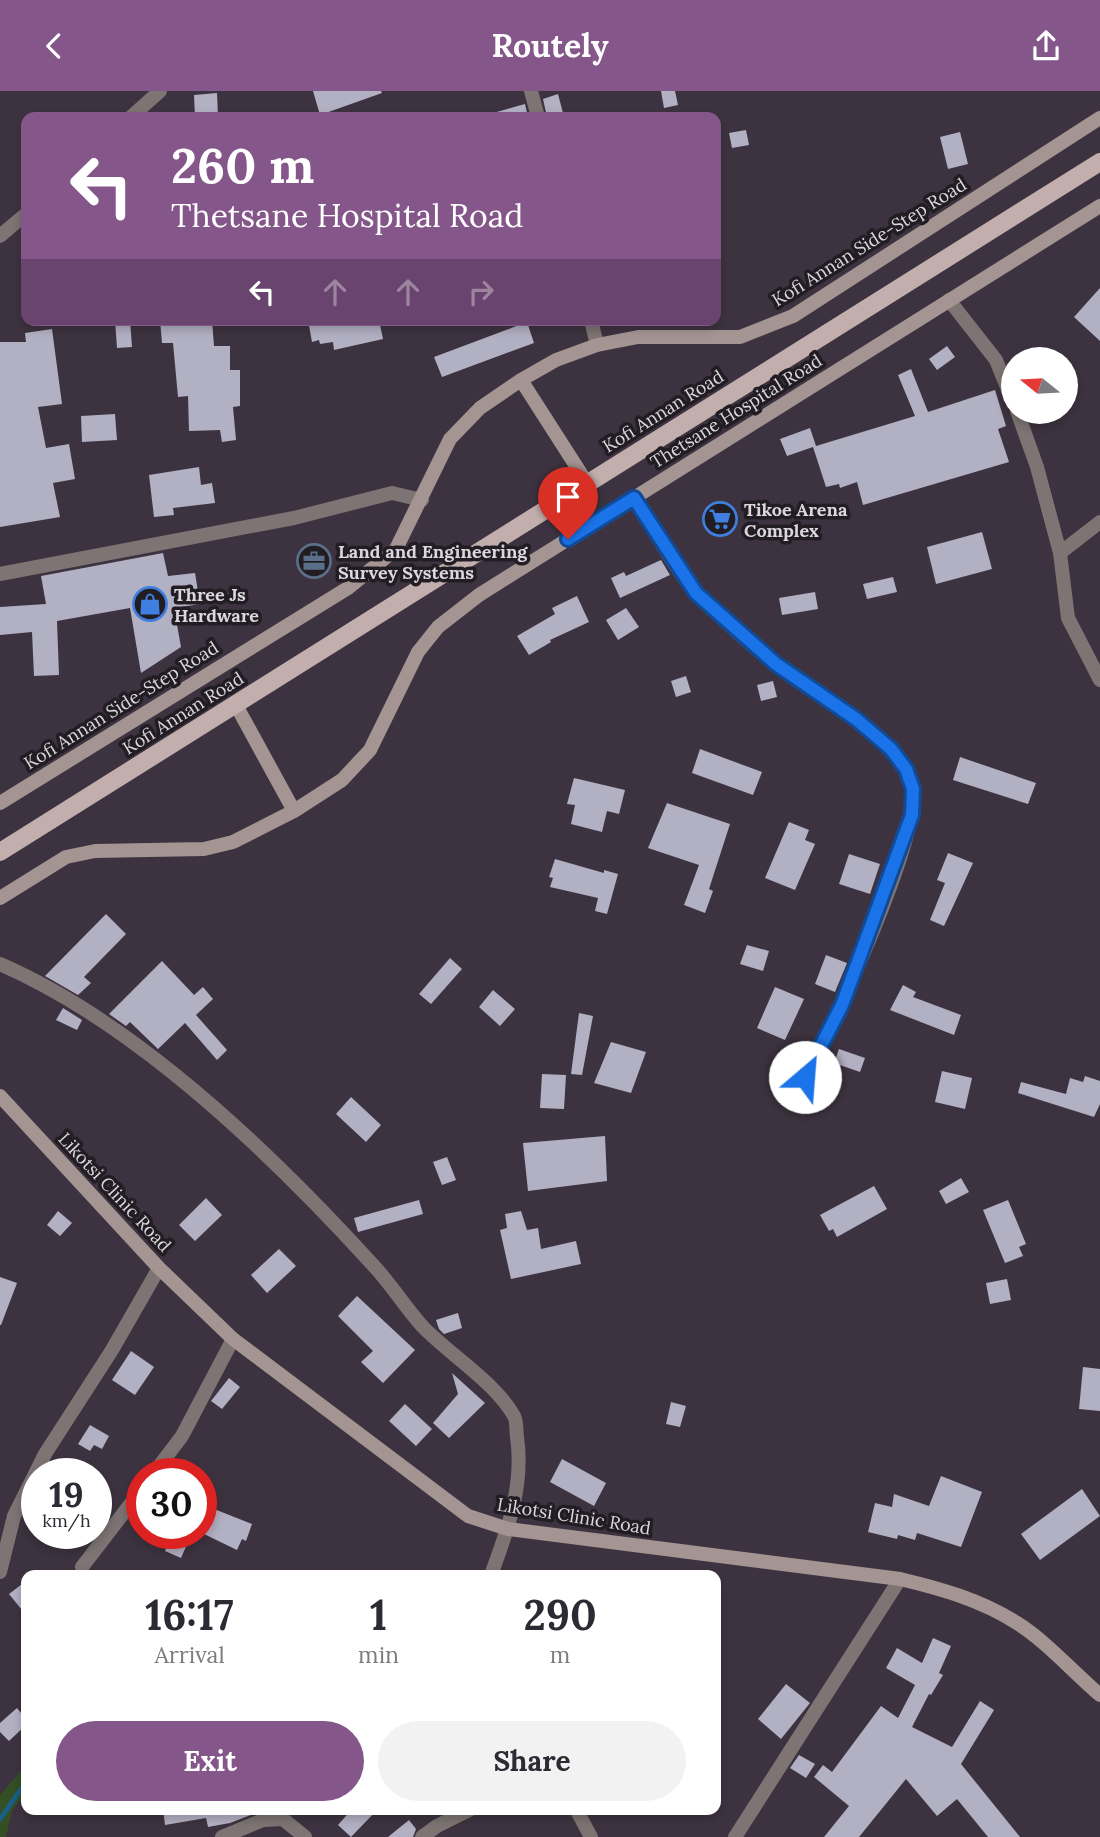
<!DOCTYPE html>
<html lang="en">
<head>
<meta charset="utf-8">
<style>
  body { margin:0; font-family:Lora,serif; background:#f2f2f3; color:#2b2b33; height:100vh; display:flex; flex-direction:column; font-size:26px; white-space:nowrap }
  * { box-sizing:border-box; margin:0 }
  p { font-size:23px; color:#7c7c81 }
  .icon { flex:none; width:38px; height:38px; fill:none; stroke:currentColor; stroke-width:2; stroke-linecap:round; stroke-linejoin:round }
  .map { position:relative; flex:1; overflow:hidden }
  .sheet { position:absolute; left:21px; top:1479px; width:700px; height:245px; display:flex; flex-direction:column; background:#fff; border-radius:14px; box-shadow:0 4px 10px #0003 }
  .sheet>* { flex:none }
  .top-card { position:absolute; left:21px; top:21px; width:700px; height:214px; border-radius:14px; box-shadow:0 4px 10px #0003; background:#84568a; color:#fff; overflow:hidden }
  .needle { width:46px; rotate:288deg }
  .fabs { position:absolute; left:1001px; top:256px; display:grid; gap:14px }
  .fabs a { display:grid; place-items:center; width:77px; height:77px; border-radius:50%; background:#fff; box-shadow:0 4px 10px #0003; font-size:35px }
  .speed { position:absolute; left:21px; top:1367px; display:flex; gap:14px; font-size:35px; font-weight:700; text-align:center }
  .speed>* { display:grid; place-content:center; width:91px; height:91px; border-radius:50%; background:#fff; box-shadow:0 4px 10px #0003; line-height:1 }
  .speed small { font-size:18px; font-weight:400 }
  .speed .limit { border:10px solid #d22; background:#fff; color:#111 }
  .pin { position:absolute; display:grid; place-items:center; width:60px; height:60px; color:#fff; margin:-72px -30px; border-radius:50% 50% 50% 0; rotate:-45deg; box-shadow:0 0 7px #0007 }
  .pin .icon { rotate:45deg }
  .me { position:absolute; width:77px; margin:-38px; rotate:27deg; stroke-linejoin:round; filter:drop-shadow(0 0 5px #0008) }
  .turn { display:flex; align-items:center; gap:24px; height:147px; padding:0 35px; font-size:32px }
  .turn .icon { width:91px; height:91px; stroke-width:2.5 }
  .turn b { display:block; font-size:49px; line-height:60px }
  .lanes { display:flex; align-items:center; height:66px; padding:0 35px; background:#0003; justify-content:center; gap:35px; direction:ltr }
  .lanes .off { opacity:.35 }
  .eta { display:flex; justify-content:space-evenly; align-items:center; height:119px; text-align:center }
  .eta b { font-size:42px; font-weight:700; line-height:49px }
  .primary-button { display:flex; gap:14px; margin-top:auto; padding:14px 35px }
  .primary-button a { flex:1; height:80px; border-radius:42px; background:#84568a; color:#fff; font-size:28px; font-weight:700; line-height:80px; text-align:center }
  .primary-button a+a { background:#f2f2f3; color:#2b2b33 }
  header { display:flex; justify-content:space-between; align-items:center; height:91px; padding:0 35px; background:#84568a; color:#fff; font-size:32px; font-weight:700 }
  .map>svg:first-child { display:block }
</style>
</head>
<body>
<header><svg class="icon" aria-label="back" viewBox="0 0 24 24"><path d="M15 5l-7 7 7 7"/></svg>Routely<svg class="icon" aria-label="share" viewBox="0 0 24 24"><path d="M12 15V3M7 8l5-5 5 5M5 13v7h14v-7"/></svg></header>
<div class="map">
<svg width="1100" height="1746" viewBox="0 0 1100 1746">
  <rect width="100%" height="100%" fill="#3d3340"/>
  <!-- green -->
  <path fill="#344f23" d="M 26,1674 L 26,1702 L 12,1719 L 6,1746 L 0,1746 L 0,1704 Z"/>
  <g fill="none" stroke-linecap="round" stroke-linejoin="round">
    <!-- stream -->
    <path stroke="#195e83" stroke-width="5" d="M 0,1728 L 26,1691"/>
  </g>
  <!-- building -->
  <path fill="#b2b0c3" d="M 313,0 L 381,0 L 382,2 L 320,24 Z
    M 661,0 L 675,0 L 678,14 L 664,17 Z
    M 217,2 L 218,26 L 195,26 L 194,4 Z
    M 558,3 L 564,26 L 547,26 L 543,8 Z
    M 525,13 L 528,26 L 494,26 L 493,22 Z
    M 746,39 L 749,54 L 732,57 L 729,42 Z
    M 960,41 L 968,73 L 948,78 L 940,46 Z
    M 1100,197 L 1100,250 L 1074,226 Z
    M 115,229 L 130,229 L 132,256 L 117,257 Z
    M 160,229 L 212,229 L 214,255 L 230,255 L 230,279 L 240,279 L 240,315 L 233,316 L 236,349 L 222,351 L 220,339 L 189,340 L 188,305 L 178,306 L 173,252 L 162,252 Z
    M 308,229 L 379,229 L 383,248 L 334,259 L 333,251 L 320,253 L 319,249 L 312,251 Z
    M 527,231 L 534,252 L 442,286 L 434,266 Z
    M 52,238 L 62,313 L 38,316 L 46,357 L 69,353 L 75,388 L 53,392 L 60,426 L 0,436 L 0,251 L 26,251 L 25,242 Z
    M 947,255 L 955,266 L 937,279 L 929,268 Z
    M 911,278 L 928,321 L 995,299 L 1006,335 L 998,338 L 1009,371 L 863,414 L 857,391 L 840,397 L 839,393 L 826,396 L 813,356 L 787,365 L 780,348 L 810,337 L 816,355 L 915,325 L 898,284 Z
    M 115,323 L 117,349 L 82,351 L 81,325 Z
    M 199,376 L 201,394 L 212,392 L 215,412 L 173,417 L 174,424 L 154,426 L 149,384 Z
    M 982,441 L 992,478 L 936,493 L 927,456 Z
    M 163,462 L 168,485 L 195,482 L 200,513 L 174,517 L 181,556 L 141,582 L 130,517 L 57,530 L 59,584 L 34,585 L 32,541 L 0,544 L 0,516 L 46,513 L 41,485 Z
    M 661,469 L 670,484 L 620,507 L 611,487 L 624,481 L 626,485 Z
    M 893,486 L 897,501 L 867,508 L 863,493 Z
    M 815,501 L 818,518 L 782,524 L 779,507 Z
    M 577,505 L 589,531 L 550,549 L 551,551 L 529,564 L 517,545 L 555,523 L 552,517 Z
    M 626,517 L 639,536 L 618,549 L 606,529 Z
    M 686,585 L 691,601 L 676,606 L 671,590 Z
    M 773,590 L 777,606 L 761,610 L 757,594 Z
    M 700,658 L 762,681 L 753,704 L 692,682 Z
    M 960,666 L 1036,692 L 1028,713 L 953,689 Z
    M 574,687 L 625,699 L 619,723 L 607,720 L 602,741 L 571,733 L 575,714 L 567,713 Z
    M 667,712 L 730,733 L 709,798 L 713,800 L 705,822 L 684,814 L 699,774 L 648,757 Z
    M 789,731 L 809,739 L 805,749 L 815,753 L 795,799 L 765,787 Z
    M 948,762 L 973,772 L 944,835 L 930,829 L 945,792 L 937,789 Z
    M 849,763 L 880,773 L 870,803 L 839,793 Z
    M 555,768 L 604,782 L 604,779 L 618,783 L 607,823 L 595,820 L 598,807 L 550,796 L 553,787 L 549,786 Z
    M 106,823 L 126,843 L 84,886 L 91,892 L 78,904 L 45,885 Z
    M 747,854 L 769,860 L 763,880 L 740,873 Z
    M 826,864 L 847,872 L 835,901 L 815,893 Z
    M 450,867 L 462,878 L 431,913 L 419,903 Z
    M 162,870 L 194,904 L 203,896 L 213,908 L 196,924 L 227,959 L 217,969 L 185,932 L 158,958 L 130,931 L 126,935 L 109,923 Z
    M 903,894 L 916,901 L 913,906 L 961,924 L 954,944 L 890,919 Z
    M 775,896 L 804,908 L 785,949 L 757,937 Z
    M 493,899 L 515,918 L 500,935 L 479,916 Z
    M 63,917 L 82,929 L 77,939 L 56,929 Z
    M 579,922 L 593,925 L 582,984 L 571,983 Z
    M 611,951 L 646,961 L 631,1002 L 594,992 Z
    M 839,958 L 865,967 L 860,981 L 834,972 Z
    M 942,980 L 972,987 L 965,1018 L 935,1011 Z
    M 542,983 L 566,984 L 564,1018 L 540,1017 Z
    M 1085,985 L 1100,990 L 1100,1013 L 1094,1026 L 1018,1002 L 1021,991 L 1066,1003 L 1070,987 L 1083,991 Z
    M 351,1006 L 381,1034 L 366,1051 L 336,1023 Z
    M 605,1045 L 607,1090 L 528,1100 L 523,1052 Z
    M 447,1066 L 456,1089 L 442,1094 L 433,1071 Z
    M 961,1087 L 969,1101 L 946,1113 L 939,1100 Z
    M 874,1095 L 887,1118 L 837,1146 L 833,1138 L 829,1140 L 820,1124 Z
    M 206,1107 L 222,1124 L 195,1150 L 179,1134 Z
    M 419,1109 L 423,1123 L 358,1141 L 354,1127 Z
    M 1008,1109 L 1026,1153 L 1019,1156 L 1023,1165 L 1005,1172 L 983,1119 Z
    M 58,1120 L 72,1132 L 60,1145 L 47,1134 Z
    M 521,1120 L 527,1139 L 538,1137 L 541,1158 L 576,1150 L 581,1173 L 511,1188 L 500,1139 L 507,1137 L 505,1123 Z
    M 279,1158 L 296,1175 L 267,1202 L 251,1184 Z
    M 0,1186 L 17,1192 L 1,1234 L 0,1234 Z
    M 1007,1188 L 1011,1209 L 990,1213 L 986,1192 Z
    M 357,1205 L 415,1259 L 383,1292 L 361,1271 L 373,1260 L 338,1225 Z
    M 458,1222 L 462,1237 L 444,1243 L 439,1238 L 436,1229 Z
    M 131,1260 L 154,1276 L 135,1304 L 112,1289 Z
    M 1083,1276 L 1100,1278 L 1100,1320 L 1079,1318 Z
    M 452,1282 L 485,1312 L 449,1347 L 433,1332 L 458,1303 Z
    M 229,1287 L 240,1296 L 222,1318 L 211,1310 Z
    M 671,1311 L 686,1315 L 680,1336 L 666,1333 Z
    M 405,1313 L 432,1338 L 416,1355 L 389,1330 Z
    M 90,1334 L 109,1345 L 102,1358 L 94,1354 L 90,1360 L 78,1353 Z
    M 562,1368 L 606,1392 L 594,1415 L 550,1391 Z
    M 941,1385 L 982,1401 L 961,1456 L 917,1442 L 915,1449 L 898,1444 L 897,1448 L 868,1441 L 875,1412 L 892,1416 L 894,1403 L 929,1415 Z
    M 1082,1398 L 1100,1425 L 1040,1469 L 1021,1443 Z
    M 214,1418 L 252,1433 L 246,1450 L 242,1448 L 237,1459 L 204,1443 Z
    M 172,1444 L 188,1451 L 181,1467 L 165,1460 Z
    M 26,1490 L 26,1524 L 9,1503 Z
    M 933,1547 L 951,1555 L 939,1582 L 943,1584 L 931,1604 L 929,1603 L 912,1636 L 952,1656 L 980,1610 L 994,1619 L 961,1673 L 1020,1746 L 988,1746 L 957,1708 L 937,1725 L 906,1688 L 859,1746 L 824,1746 L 849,1715 L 814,1686 L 823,1674 L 832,1681 L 881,1615 L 898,1627 L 915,1594 L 886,1577 L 897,1557 L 922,1572 Z
    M 786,1593 L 810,1612 L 781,1648 L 758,1628 Z
    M 17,1617 L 26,1628 L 26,1634 L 9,1650 L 0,1641 L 0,1632 Z
    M 799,1664 L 815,1673 L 806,1687 L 790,1677 Z
    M 163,1718 L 264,1718 L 264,1719 L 230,1732 L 208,1736 L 206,1727 L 165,1734 Z
    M 352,1718 L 378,1718 L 351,1746 L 338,1734 Z
    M 409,1729 L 416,1738 L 413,1746 L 388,1746 Z"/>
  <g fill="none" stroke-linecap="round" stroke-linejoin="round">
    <!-- street -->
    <path stroke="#7d7473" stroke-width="14" d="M 531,0 L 538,26
      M 131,26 L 160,0
      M 0,145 L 26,123
      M 949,209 L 996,269 L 1013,311
      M 591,229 L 597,254
      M 1017,320 L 1037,376 L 1060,462 L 1068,527 L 1100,589
      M 634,407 C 652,435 676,481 698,504 C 722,528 750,554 777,574 C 818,605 899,642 912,696 C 924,743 831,937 805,986
      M 1060,462 L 1100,431
      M 0,483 L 294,427 L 392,402 L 422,409
      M 0,873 C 138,933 273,1064 373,1174 C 391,1193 405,1216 423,1236 C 449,1263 496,1292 514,1325 C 517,1330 516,1339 517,1346 C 524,1395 508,1438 491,1484
      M 154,1382 L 182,1345 L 233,1248
      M 82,1476 L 142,1398
      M 0,1481 L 14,1425 L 45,1363 L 112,1259 L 159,1177
      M 576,1718 L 591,1746
      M 222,1746 L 263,1729 L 283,1728 L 305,1746
      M 422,1746 L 437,1735 L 471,1718
      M 735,1746 L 900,1488"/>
    <!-- secondary -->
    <path stroke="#a49593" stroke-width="14" d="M 521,289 L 587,392
      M 236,614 L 294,720
      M 0,712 L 348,497 L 396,458 L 450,348 L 480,317 L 521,289 L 556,269 L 597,254 L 638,246 L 740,246 L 793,225 L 1100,27
      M 0,807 L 66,766 L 95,760 L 204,758 L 233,751 L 294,720 L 342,689 L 370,659 L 418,561 L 438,536 L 479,504 L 1100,115
      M 0,1005 L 159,1177 L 233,1248 L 468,1425 L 508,1438 L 900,1488 C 942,1498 981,1509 1017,1532 C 1047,1551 1073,1581 1100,1604"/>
    <!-- primary -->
    <path stroke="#c2afad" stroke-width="18" d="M 0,761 L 1100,71"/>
  </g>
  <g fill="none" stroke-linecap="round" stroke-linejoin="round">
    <!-- route casing -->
    <g stroke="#114b97" stroke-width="18">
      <path id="route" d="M 568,448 L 634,407 L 696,502 L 776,573 L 856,628 L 891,658 L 906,678 L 913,698 L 912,724 L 842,914 L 805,986"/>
    </g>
    <!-- route -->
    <use href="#route" stroke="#1a73e8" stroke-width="12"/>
  </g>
  <!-- icons -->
  <defs>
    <g id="supermarket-ring" transform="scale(1.75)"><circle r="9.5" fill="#211d23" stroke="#3f7fe0" stroke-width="1.5"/><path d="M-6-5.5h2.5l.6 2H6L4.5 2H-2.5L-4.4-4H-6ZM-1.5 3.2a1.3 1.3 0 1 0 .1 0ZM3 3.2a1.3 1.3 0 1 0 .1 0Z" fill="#3f7fe0"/></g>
    <g id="office-ring" transform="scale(1.75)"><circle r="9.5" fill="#211d23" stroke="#5c6f8a" stroke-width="1.5"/><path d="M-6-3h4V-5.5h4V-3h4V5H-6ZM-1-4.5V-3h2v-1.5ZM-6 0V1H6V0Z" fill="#5c6f8a"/></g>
    <g id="shop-ring" transform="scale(1.75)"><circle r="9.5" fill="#211d23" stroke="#3f7fe0" stroke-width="1.5"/><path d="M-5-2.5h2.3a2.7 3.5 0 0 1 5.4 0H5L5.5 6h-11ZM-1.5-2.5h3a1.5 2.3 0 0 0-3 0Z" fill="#3f7fe0"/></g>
  </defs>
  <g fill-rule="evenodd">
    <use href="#supermarket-ring" x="720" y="428"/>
    <use href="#office-ring" x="314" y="470"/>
    <use href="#shop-ring" x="150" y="513"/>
  </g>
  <g text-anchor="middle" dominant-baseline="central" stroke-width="7" stroke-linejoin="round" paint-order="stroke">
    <!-- street labels -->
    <g font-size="18" fill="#dcd6de" stroke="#211d23">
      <text transform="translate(869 151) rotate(-32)">Kofi Annan Side-Step Road</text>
      <text transform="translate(663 320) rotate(-32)">Kofi Annan Road</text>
      <text transform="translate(736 320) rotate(-32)">Thetsane Hospital Road</text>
      <text transform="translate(121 614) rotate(-32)">Kofi Annan Side-Step Road</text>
      <text transform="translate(183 622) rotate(-32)">Kofi Annan Road</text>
      <text transform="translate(115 1101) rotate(47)">Likotsi Clinic Road</text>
      <text transform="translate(574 1425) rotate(9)">Likotsi Clinic Road</text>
    </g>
    <!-- poi labels -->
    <g font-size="18" font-weight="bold" fill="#dcd6de" stroke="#211d23" text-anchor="start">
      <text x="744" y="418">Tikoe Arena<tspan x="744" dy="21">Complex</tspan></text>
      <text x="338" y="460">Land and Engineering<tspan x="338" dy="21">Survey Systems</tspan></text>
      <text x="174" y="503">Three Js<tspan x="174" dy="21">Hardware</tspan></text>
    </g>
  </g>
</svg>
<div class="fabs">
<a><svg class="needle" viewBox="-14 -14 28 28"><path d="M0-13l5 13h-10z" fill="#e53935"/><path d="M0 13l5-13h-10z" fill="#7c7c81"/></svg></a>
</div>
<div class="speed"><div>19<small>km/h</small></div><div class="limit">30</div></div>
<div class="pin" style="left:568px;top:448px;background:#d93025"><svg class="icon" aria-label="arrive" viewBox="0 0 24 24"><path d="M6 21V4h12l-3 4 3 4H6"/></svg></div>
<svg class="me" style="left:805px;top:986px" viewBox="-20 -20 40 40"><circle r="19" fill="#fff"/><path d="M0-13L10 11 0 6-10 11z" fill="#1a73e8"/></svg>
<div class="top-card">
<div class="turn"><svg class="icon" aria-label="left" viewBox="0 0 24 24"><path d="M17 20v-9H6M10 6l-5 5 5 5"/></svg><div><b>260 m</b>Thetsane Hospital Road</div></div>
<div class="lanes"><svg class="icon" aria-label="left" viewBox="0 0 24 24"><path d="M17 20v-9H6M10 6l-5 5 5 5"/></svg><svg class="icon off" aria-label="ahead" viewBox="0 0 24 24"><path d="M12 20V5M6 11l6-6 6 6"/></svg><svg class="icon off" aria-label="ahead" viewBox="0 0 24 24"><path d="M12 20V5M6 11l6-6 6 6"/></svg><svg class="icon off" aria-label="right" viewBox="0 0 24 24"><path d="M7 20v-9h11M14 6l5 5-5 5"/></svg></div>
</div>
<section class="sheet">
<div class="eta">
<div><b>16:17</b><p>Arrival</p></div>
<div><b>1</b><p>min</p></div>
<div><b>290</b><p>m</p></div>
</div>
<div class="primary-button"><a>Exit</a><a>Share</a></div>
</section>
</div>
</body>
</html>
